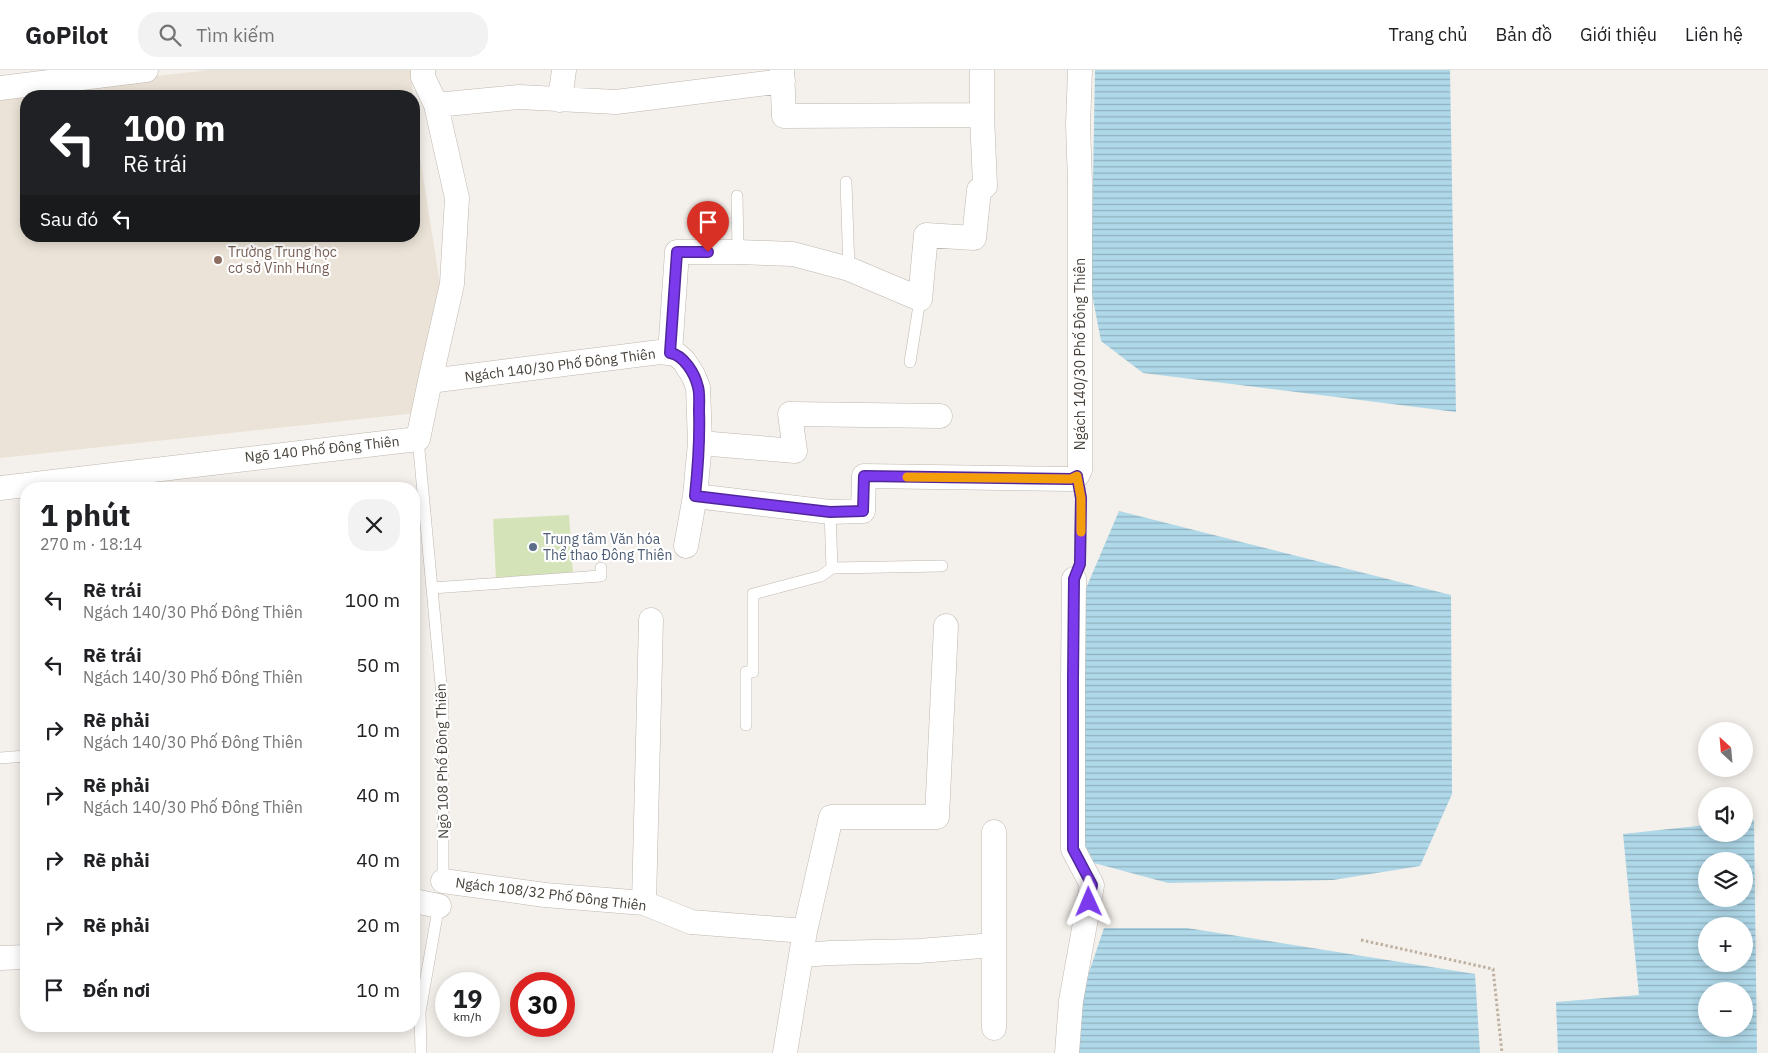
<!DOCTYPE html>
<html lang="vi">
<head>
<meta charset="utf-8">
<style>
  body { margin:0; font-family:"IBM Plex Sans",sans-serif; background:#f2f2f2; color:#202124; height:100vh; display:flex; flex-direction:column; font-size:19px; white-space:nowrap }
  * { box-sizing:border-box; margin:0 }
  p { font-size:16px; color:#757577 }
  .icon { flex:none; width:28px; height:28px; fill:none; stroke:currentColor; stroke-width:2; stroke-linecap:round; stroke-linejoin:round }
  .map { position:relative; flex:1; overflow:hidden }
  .panel { position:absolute; left:20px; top:412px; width:400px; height:550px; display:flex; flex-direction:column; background:#fff; border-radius:20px; box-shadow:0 2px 12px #0003 }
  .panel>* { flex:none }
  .top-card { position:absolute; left:20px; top:20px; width:400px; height:152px; border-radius:20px; box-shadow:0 2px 12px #0003; background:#202124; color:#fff; overflow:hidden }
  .needle { width:32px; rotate:334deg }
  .fabs { position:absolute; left:1698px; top:652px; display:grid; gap:10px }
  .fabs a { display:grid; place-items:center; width:55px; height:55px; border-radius:50%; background:#fff; box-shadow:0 2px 12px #0003; font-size:25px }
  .speed { position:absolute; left:435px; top:902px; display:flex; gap:10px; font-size:25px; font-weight:700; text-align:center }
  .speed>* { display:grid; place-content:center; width:65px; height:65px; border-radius:50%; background:#fff; box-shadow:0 2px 12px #0003; line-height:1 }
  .speed small { font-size:12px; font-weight:400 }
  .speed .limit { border:8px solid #d22; background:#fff; color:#111 }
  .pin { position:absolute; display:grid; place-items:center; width:42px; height:42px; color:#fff; margin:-51px -21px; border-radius:50% 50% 50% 0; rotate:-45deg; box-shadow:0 0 5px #0007 }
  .pin .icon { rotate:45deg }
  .me { position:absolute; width:55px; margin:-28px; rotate:359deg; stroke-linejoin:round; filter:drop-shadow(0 0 4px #0008) }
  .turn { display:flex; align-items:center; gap:18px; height:105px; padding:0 20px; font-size:22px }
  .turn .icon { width:65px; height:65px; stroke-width:2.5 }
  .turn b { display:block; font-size:35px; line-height:42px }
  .then { display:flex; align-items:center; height:48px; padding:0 20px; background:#0003; gap:10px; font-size:19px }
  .round { display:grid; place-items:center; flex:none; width:52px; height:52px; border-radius:20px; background:#f2f2f2 }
  .headline { display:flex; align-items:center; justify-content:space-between; height:85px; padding:0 20px }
  h1 { font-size:30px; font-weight:700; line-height:38px }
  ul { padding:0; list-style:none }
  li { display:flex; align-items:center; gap:15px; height:65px; padding:0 20px }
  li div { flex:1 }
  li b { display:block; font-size:19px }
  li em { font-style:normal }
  header { display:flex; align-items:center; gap:30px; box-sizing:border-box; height:70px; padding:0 25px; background:#fff; border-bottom:1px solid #e0e0e0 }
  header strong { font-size:24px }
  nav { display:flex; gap:28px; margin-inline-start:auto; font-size:18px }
  .search { width:350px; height:45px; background:#f2f2f2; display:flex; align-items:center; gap:12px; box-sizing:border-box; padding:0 18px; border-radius:20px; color:#757577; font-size:19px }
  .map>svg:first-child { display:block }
</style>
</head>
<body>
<header>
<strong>GoPilot</strong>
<div class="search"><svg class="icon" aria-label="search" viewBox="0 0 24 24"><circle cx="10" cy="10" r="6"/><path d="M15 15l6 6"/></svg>Tìm kiếm</div>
<nav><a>Trang chủ</a><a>Bản đồ</a><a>Giới thiệu</a><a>Liên hệ</a></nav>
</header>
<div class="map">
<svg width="1768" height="983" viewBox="0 0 1768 983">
  <defs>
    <pattern id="water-rules" width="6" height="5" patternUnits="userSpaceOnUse" patternTransform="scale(1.25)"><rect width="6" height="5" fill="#afd8e9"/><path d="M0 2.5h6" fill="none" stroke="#90b1be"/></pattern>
  </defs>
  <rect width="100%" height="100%" fill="#f4f0eb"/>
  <!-- education -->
  <path fill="#ebe3d7" d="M 210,0 L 411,0 L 413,26 L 26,26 L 26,166 L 414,166 L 414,31 L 420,87 L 440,214 L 417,343 L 0,388 L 0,23 Z"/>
  <!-- grass -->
  <path fill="#d5e3b9" d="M 569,445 L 573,505 L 496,510 L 493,449 Z"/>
  <!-- water -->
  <path fill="url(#water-rules)" fill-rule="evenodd" d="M 1095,0 L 1450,0 L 1456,342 L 1143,303 L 1101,271 L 1091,219 Z
    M 1119,441 L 1451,525 L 1452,724 L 1420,796 L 1333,810 L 1168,813 L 1083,790 L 1084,523 Z
    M 1754,750 L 1757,983 L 1558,983 L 1556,932 L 1639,925 L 1623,764 L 1706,755 L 1706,764 L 1744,764 L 1744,751 ZM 1706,791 L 1744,791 L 1744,829 L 1706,829 ZM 1706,856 L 1744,856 L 1744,894 L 1706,894 ZM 1706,921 L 1744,921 L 1744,959 L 1706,959 Z
    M 1104,858 L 1187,858 L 1475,904 L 1480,983 L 1075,983 L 1076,941 Z"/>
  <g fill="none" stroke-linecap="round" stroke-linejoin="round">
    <!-- lane casing -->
    <g stroke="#bfb7af" stroke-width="12">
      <path id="lane" d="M 846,112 L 849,199
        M 737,126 L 738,182
        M 910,292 L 920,229
        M 418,369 L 443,636 L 443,813
        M 830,442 L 832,498 L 942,496
        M 1074,509 L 1080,494 L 1081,428 L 1077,406
        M 432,518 L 601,506 L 601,498
        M 746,655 L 746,602 L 753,602 L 753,524 L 821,506 L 832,498
        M 0,688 L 26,686
        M 421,983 L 420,942 L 439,834"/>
    </g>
    <!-- street casing -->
    <g stroke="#bfb7af" stroke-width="25">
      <path id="street" d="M 782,0 L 784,46 L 982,45
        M 0,18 L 146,0
        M 560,30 L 564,0
        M 436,35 L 519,27 L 616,32 L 783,11
        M 670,283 L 677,182 L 738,182 L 793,184 L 849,199 L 920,229 L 926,165 L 974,168 L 979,120 L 985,116 L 982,45 L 982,0
        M 430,311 L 660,282 L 676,284 L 684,291 L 693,305 L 698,317 L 700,373 L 695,426 L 686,476
        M 700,373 L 795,381 L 790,344 L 940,346
        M 0,418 L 418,369 L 430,311 L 452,214 L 457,128 L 436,35 L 423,7 L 423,0
        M 695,426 L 830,442 L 863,441 L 864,406 L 1071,409 L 1077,406 L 1080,400 L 1080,112 L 1078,55 L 1080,0
        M 443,811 L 545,825 L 644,833 L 691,852 L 805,861
        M 414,831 L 439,836
        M 644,833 L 651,550
        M 801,885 L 831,883 L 919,881 L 994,875
        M 0,888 L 26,887
        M 994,958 L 994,762
        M 785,983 L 805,861 L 831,747 L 937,747 L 946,556
        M 1067,983 L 1071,931 L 1092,815 L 1073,779 L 1073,608 L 1074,509"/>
    </g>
    <!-- path -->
    <path stroke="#bfb1a1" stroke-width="3" stroke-dasharray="2.5 2.5" stroke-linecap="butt" d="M 1361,870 L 1493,899 L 1502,983"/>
    <!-- lane -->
    <use href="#lane" stroke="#fff" stroke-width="11"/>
    <!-- street -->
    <use href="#street" stroke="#fff" stroke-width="24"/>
  </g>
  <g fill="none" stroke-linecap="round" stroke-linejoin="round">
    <!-- route casing -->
    <g stroke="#51269a" stroke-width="12">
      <path id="route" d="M 708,182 L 677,182 L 670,283 C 684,285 695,304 698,317 C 700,324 699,333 699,341 C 700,369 698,397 695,426 L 830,442 L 863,441 L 864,406 L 1071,409 L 1077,406 L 1081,428 L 1080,494 L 1074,509 L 1073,608 L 1073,779 L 1092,815 L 1089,832"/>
    </g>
    <!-- route -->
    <use href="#route" stroke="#7c3aed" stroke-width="9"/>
    <!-- slow -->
    <path stroke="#f59e0b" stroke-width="9" d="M 907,407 L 1071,409 L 1077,406 L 1081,428 L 1081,462"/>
  </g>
  <!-- markers -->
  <circle fill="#8d6e63" stroke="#fff" stroke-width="2" cx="218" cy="190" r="5"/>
  <circle fill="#5c6f8a" stroke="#fff" stroke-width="2" cx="533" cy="477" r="5"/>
  <g text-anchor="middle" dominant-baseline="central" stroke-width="4.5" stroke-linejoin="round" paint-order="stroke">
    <!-- education labels -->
    <g font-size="14" fill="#785e54" stroke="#fff" text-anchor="start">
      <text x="228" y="182">Trường Trung học<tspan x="228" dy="16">cơ sở Vĩnh Hưng</tspan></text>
    </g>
    <!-- street labels -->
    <g font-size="14" fill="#47413a" stroke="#fff">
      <text transform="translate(1080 284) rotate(-90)">Ngách 140/30 Phố Đông Thiên</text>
      <text transform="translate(560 295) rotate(-7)">Ngách 140/30 Phố Đông Thiên</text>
      <text transform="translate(322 379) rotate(-6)">Ngõ 140 Phố Đông Thiên</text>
      <text transform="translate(442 691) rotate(-91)">Ngõ 108 Phố Đông Thiên</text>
      <text transform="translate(551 824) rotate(7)">Ngách 108/32 Phố Đông Thiên</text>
    </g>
    <!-- service labels -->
    <g font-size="14" fill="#4e5e75" stroke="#fff" text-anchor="start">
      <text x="543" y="469">Trung tâm Văn hóa<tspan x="543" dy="16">Thể thao Đông Thiên</tspan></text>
    </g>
  </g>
</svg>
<div class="fabs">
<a><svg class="needle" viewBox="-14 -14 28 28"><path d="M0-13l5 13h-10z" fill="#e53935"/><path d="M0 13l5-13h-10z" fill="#757577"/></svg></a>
<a><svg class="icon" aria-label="sound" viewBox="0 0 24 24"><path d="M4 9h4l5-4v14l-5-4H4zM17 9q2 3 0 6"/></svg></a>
<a><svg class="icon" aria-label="layers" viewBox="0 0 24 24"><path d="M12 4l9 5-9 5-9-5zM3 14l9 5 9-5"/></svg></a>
<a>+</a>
<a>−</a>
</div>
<div class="speed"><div>19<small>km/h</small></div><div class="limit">30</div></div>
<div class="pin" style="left:708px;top:182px;background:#d93025"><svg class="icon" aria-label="arrive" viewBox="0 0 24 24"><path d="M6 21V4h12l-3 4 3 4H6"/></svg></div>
<svg class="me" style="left:1089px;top:832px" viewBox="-20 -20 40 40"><path d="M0-17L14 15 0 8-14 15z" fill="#7c3aed" stroke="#fff" stroke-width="4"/></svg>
<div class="top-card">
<div class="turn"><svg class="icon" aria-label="left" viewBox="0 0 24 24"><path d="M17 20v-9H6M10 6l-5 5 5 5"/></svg><div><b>100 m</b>Rẽ trái</div></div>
<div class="then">Sau đó<svg class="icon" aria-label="left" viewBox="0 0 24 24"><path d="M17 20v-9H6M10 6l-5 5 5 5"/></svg></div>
</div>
<section class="panel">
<div class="headline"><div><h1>1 phút</h1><p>270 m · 18:14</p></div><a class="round"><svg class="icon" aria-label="close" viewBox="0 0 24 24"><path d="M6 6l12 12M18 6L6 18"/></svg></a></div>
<ul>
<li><svg class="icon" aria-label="left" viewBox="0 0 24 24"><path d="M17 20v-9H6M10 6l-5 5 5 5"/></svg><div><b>Rẽ trái</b><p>Ngách 140/30 Phố Đông Thiên</p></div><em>100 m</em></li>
<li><svg class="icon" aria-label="left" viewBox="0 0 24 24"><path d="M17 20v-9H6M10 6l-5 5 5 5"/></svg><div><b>Rẽ trái</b><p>Ngách 140/30 Phố Đông Thiên</p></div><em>50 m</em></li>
<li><svg class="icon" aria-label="right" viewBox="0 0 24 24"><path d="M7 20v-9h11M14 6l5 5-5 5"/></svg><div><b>Rẽ phải</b><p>Ngách 140/30 Phố Đông Thiên</p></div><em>10 m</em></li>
<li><svg class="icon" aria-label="right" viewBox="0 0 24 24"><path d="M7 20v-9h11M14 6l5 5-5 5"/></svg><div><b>Rẽ phải</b><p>Ngách 140/30 Phố Đông Thiên</p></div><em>40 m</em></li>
<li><svg class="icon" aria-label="right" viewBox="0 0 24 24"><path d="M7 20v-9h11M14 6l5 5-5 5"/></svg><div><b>Rẽ phải</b></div><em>40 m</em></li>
<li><svg class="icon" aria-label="right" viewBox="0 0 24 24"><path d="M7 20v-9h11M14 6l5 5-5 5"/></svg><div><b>Rẽ phải</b></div><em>20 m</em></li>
<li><svg class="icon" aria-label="arrive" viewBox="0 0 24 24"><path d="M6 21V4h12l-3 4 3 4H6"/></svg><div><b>Đến nơi</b></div><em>10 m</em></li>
</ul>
</section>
</div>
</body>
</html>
